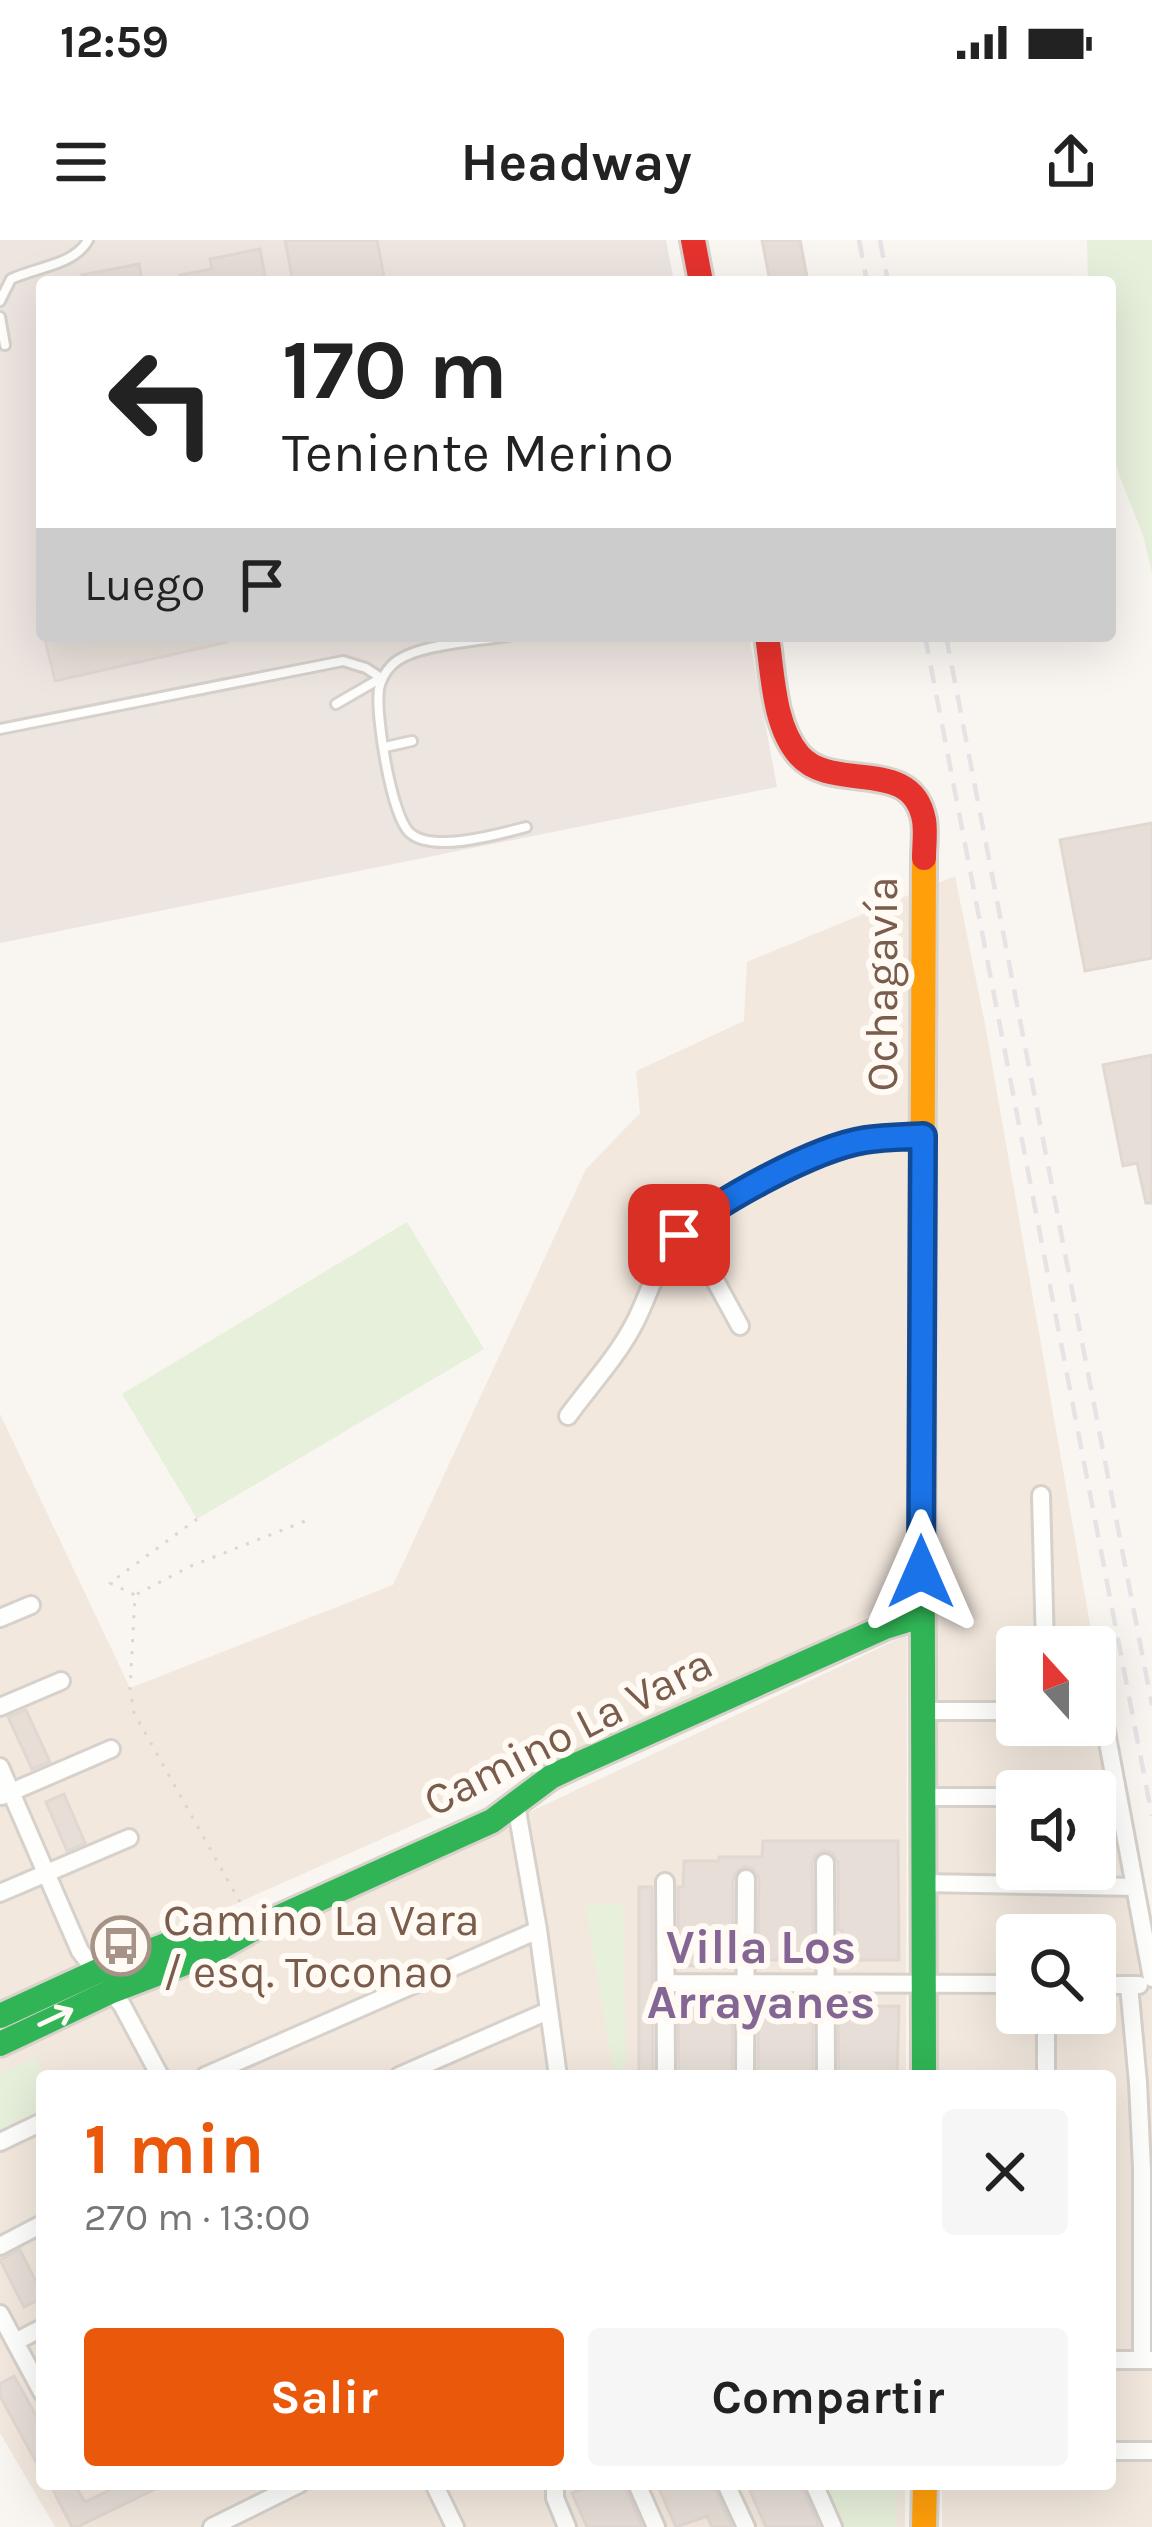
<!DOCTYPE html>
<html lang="es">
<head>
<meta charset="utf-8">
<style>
  body { margin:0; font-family:Karla,sans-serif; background:#f6f6f6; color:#222; height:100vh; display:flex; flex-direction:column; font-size:45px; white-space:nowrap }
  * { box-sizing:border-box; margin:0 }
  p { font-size:39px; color:#767676 }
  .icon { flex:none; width:66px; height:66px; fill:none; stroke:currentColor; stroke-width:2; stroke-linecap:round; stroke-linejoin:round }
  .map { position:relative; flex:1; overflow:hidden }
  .sheet { position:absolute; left:36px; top:1830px; width:1080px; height:420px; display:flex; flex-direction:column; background:#fff; border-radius:12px; box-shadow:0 12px 48px #0002 }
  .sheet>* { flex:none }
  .guide { position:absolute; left:36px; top:36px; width:1080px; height:366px; border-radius:12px; box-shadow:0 12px 48px #0002; background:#fff; color:#222; overflow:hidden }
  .needle { width:78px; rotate:339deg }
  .controls { position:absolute; left:996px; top:1386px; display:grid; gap:24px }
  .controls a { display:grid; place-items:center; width:120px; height:120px; border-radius:12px; background:#fff; box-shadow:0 12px 48px #0002; font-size:60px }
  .pin { position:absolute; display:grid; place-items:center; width:102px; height:102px; color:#fff; margin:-51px; border-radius:24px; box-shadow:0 6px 18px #0006 }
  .me { position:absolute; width:132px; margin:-66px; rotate:0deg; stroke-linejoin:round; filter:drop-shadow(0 0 9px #0008) }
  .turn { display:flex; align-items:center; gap:42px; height:252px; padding:0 48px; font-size:54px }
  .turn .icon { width:156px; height:156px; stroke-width:2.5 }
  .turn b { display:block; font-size:84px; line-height:102px }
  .then { display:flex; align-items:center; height:114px; padding:0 48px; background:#0003; gap:24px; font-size:45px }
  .round { display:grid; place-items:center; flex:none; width:126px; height:126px; border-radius:12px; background:#f6f6f6 }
  .headline { display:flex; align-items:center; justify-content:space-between; height:204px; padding:0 48px }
  h1 { font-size:72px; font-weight:700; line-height:90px; color:#ea580c }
  .primary-button { display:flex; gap:24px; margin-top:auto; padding:24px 48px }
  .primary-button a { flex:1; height:138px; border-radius:12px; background:#ea580c; color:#fff; font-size:48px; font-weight:700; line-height:138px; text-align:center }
  .primary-button a+a { background:#f6f6f6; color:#222 }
  .status { display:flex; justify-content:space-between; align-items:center; height:84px; padding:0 60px; background:#fff; direction:ltr }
  .status svg { height:33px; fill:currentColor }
  header { display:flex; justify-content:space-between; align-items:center; height:156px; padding:0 48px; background:#fff; font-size:54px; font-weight:700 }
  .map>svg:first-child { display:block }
</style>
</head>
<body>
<div class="status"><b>12:59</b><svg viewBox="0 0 49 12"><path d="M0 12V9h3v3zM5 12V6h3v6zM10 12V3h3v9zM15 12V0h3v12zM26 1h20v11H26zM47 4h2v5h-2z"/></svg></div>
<header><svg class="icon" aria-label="menu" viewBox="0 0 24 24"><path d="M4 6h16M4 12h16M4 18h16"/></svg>Headway<svg class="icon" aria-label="share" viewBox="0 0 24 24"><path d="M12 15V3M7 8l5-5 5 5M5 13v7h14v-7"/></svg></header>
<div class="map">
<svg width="1152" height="2287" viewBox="0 0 1152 2287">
  <rect width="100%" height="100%" fill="#f9f5f0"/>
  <!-- residential -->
  <path fill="#f2e8de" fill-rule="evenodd" d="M 955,636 L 985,784 L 1094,1407 L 1017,1407 L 1017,1485 L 1095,1485 L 1095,1413 L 1152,1710 L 1152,2287 L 942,2287 L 942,2244 L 1110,2244 L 1110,1836 L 939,1836 L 935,1354 L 0,1768 L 0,1174 L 130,1448 L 393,1345 L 586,929 L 640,873 L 636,831 L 744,781 L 747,722 ZM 1017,1551 L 1095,1551 L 1095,1629 L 1017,1629 ZM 1017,1695 L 1095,1695 L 1095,1773 L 1017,1773 Z
    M 907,1395 L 906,1836 L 42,1836 L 42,2244 L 905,2244 L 905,2287 L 55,2287 L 0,2193 L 0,1820 Z"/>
  <!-- industrial -->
  <path fill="#ede5e0" d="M 0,0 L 666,0 L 674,42 L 42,42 L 42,396 L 749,396 L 777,547 L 0,703 Z"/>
  <!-- green -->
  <path fill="#e7f0db" d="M 1087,0 L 1152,0 L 1152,333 L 1143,295 L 1119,235 L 1110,200 L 1110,42 L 1088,42 Z
    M 407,982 L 484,1109 L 197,1279 L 122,1154 Z
    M 623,1664 L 626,1836 L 614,1836 L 585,1665 Z
    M 35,1817 L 43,1836 L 42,1872 L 0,1893 L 0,1834 Z
    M 825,2244 L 897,2244 L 896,2287 L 844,2287 Z"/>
  <!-- building -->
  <path fill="#e6ded7" stroke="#e2d8d2" stroke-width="3" d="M 285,0 L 377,0 L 385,42 L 293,42 Z
    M 762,0 L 800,0 L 808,42 L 770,42 Z
    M 260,9 L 266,42 L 181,42 L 180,35 L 212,29 L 210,19 Z
    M 139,24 L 142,42 L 83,42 L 82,35 Z
    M 60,396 L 226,396 L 227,402 L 55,441 L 45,399 Z
    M 1152,583 L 1152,718 L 1085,731 L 1060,600 Z
    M 1152,815 L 1152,963 L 1146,963 L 1137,923 L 1123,926 L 1103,825 Z
    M 26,1470 L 50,1522 L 32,1529 L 8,1477 Z
    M 64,1554 L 85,1603 L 67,1611 L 46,1562 Z
    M 763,1601 L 898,1601 L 899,1720 L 843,1720 L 842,1690 L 838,1690 L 838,1622 L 832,1613 L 824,1610 L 815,1616 L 812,1623 L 813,1720 L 758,1720 L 759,1638 L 753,1629 L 745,1626 L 736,1632 L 733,1639 L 733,1725 L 678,1726 L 678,1647 L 683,1647 L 684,1621 L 719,1621 L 719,1617 L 762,1617 Z
    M 639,1647 L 652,1647 L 653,1836 L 639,1836 Z
    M 678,1761 L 733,1761 L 732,1836 L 679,1836 Z
    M 899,1766 L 897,1836 L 839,1836 L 838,1767 Z
    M 758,1767 L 813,1767 L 813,1836 L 758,1836 Z
    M 20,2010 L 42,2053 L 42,2058 L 24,2067 L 0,2020 Z
    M 14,2136 L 42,2186 L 42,2233 L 0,2156 L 0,2144 Z
    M 50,2244 L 74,2244 L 85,2262 L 122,2244 L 166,2244 L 77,2287 L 72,2287 Z
    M 593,2244 L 624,2244 L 642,2287 L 587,2287 L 572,2253 Z
    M 657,2244 L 713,2244 L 732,2287 L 712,2287 L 707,2276 L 676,2287 Z
    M 747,2244 L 801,2244 L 819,2287 L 766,2287 Z"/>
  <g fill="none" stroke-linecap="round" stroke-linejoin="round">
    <!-- lane casing -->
    <g stroke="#d7d1cb" stroke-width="14">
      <path id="lane" d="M 0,61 L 11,39 C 36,27 75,25 88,0
        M 0,77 L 5,105
        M 508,396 C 479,401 413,404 392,425 C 385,432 381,439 379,449 C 375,474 391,574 409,592 C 431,614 500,594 526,587
        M 0,489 L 343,421 L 366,428 L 381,438 L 336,464
        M 385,507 L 412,501"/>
    </g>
    <!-- street casing -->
    <g stroke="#d7d1cb" stroke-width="22">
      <path id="street" d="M 679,995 L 699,1011 L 740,1086
        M 568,1176 C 589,1147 616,1118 633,1086 C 649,1057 657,1020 679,995 C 705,964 817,911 858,901 C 879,897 901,897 923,896
        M 1041,1255 L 1045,1407
        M 0,1378 L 31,1365
        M 0,1467 L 61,1441
        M 1095,1470 L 1102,1470 L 1152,1738
        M 922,1471 L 1017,1471
        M 0,1527 L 80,1711 L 122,1765 L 160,1836
        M 2,1556 L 111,1509
        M 923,1557 L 1017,1557
        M 1095,1557 L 1118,1557
        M 516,1565 L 538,1690 L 558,1836
        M 825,1623 L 826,1836
        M 665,1642 L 666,1836
        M 923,1643 L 1135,1647
        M 0,1653 L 129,1598
        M 666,1743 L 1017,1744
        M 1095,1745 L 1139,1745
        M 1129,1745 L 1138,1843 L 1142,1929 L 1142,2120
        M 1046,1773 L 1046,1836
        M 205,1836 L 538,1690
        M 399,1836 L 548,1771
        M 745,1836 L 746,1639
        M 0,1902 L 42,1882
        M 0,2006 L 42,1984
        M 0,2074 L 42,2152
        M 15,2102 L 42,2088
        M 1110,2120 L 1151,2120
        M 1110,2211 L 1152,2211
        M 434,2244 L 455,2287
        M 555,2244 L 555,2258 L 567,2287
        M 637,2244 L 656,2287
        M 726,2244 L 746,2287
        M 814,2244 L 833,2287
        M 212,2287 L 299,2244"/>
    </g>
    <!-- fast casing -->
    <g stroke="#d9d2cb" stroke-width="30">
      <path id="fast" d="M 922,1044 L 924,1836
        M 0,1776 L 98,1731 L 171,1703 L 239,1691
        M 0,1804 L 112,1751 L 209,1714 L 255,1688 L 492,1581 L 551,1537 L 574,1526 L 885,1387 L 921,1376"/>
    </g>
    <!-- slow casing -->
    <g stroke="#d9d2cb" stroke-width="30">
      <path id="slow" d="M 922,1044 L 924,618
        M 924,2287 L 925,2244"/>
    </g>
    <!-- jam casing -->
    <g stroke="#d9d2cb" stroke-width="30">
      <path id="jam" d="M 693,0 L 701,42
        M 767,396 C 773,433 773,485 799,515 C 833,554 912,515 924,580 C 926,591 924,606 924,618"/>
    </g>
    <!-- path -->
    <path stroke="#dcd5d0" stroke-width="3" stroke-dasharray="3 9" stroke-linecap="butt" d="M 197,1279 L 110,1343 L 135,1355 L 130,1449 L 134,1473 L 245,1671
      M 137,1354 L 191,1326 L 313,1278"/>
    <!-- lane -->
    <use href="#lane" stroke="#fefefd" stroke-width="8"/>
    <!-- street -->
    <use href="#street" stroke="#fefefd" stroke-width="16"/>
    <!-- fast -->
    <use href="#fast" stroke="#30b455" stroke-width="24"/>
    <!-- slow -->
    <use href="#slow" stroke="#ff9f0a" stroke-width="24"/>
    <!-- jam -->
    <use href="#jam" stroke="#e5322d" stroke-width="24"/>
    <!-- rail -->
    <path stroke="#e6e3e7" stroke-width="4.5" stroke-dasharray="18 12" stroke-linecap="butt" d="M 859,0 L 867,42
      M 880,0 L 888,42
      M 925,396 L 1152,1576
      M 946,396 L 1152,1465"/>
  </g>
  <!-- one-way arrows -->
  <defs><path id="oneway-shaft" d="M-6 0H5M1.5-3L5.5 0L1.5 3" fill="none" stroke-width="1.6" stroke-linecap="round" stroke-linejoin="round" transform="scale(3)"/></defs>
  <use stroke="#fffaf3" href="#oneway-shaft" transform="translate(56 1777) rotate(-25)"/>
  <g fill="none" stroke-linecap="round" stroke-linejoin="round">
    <!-- route casing -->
    <g stroke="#114b97" stroke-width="30">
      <path id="route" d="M 679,995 C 717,961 815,908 865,900 C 884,897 904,897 923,896 L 921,1332"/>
    </g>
    <!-- route -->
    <use href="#route" stroke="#1a73e8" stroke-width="21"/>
  </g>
  <!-- icons -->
  <defs>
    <g id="bus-ring" transform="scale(3)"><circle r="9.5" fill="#fffaf3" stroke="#a69286" stroke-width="1.5"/><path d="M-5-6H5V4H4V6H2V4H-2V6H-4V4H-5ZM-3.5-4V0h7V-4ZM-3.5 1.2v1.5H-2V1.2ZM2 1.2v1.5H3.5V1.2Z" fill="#a69286"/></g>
  </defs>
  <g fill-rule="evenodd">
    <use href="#bus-ring" x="121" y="1706"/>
  </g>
  <g text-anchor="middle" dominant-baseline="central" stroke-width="12" stroke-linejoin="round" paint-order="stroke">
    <!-- street labels -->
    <g font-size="45" fill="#7a5c4d" stroke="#fffaf3">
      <text transform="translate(882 744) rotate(-90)">Ochagavía</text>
      <text transform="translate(568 1492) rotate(-27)">Camino La Vara</text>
    </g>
    <!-- poi labels -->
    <g font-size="45" fill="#7a5c4d" stroke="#fffaf3" text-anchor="start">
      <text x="163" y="1680">Camino La Vara<tspan x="163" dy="52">/ esq. Toconao</tspan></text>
    </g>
    <!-- neighbourhood labels -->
    <g font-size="48" font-weight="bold" fill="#846695" stroke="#fffaf3">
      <text x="761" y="1707">Villa Los<tspan x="761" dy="55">Arrayanes</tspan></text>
    </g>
  </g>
</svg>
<div class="controls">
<a><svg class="needle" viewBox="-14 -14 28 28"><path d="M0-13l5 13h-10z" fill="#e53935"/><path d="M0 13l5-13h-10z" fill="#767676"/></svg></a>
<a><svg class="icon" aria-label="sound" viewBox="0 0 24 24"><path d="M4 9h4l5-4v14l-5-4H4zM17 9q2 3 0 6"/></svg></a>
<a><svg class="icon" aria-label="search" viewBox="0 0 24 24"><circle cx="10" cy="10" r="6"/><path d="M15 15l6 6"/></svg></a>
</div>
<div class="pin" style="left:679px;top:995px;background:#d93025"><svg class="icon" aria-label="arrive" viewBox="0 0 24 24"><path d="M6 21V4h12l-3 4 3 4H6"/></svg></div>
<svg class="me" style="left:921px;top:1332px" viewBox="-20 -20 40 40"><path d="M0-17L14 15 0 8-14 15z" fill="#1a73e8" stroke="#fff" stroke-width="4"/></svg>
<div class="guide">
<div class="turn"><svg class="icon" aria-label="left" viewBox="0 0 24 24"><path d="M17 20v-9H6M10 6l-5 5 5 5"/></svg><div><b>170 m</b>Teniente Merino</div></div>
<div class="then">Luego<svg class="icon" aria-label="arrive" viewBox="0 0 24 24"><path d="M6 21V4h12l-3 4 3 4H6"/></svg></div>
</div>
<section class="sheet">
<div class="headline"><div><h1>1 min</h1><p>270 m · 13:00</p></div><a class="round"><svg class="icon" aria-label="close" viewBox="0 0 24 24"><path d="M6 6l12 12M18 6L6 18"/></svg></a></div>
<div class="primary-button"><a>Salir</a><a>Compartir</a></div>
</section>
</div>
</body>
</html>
